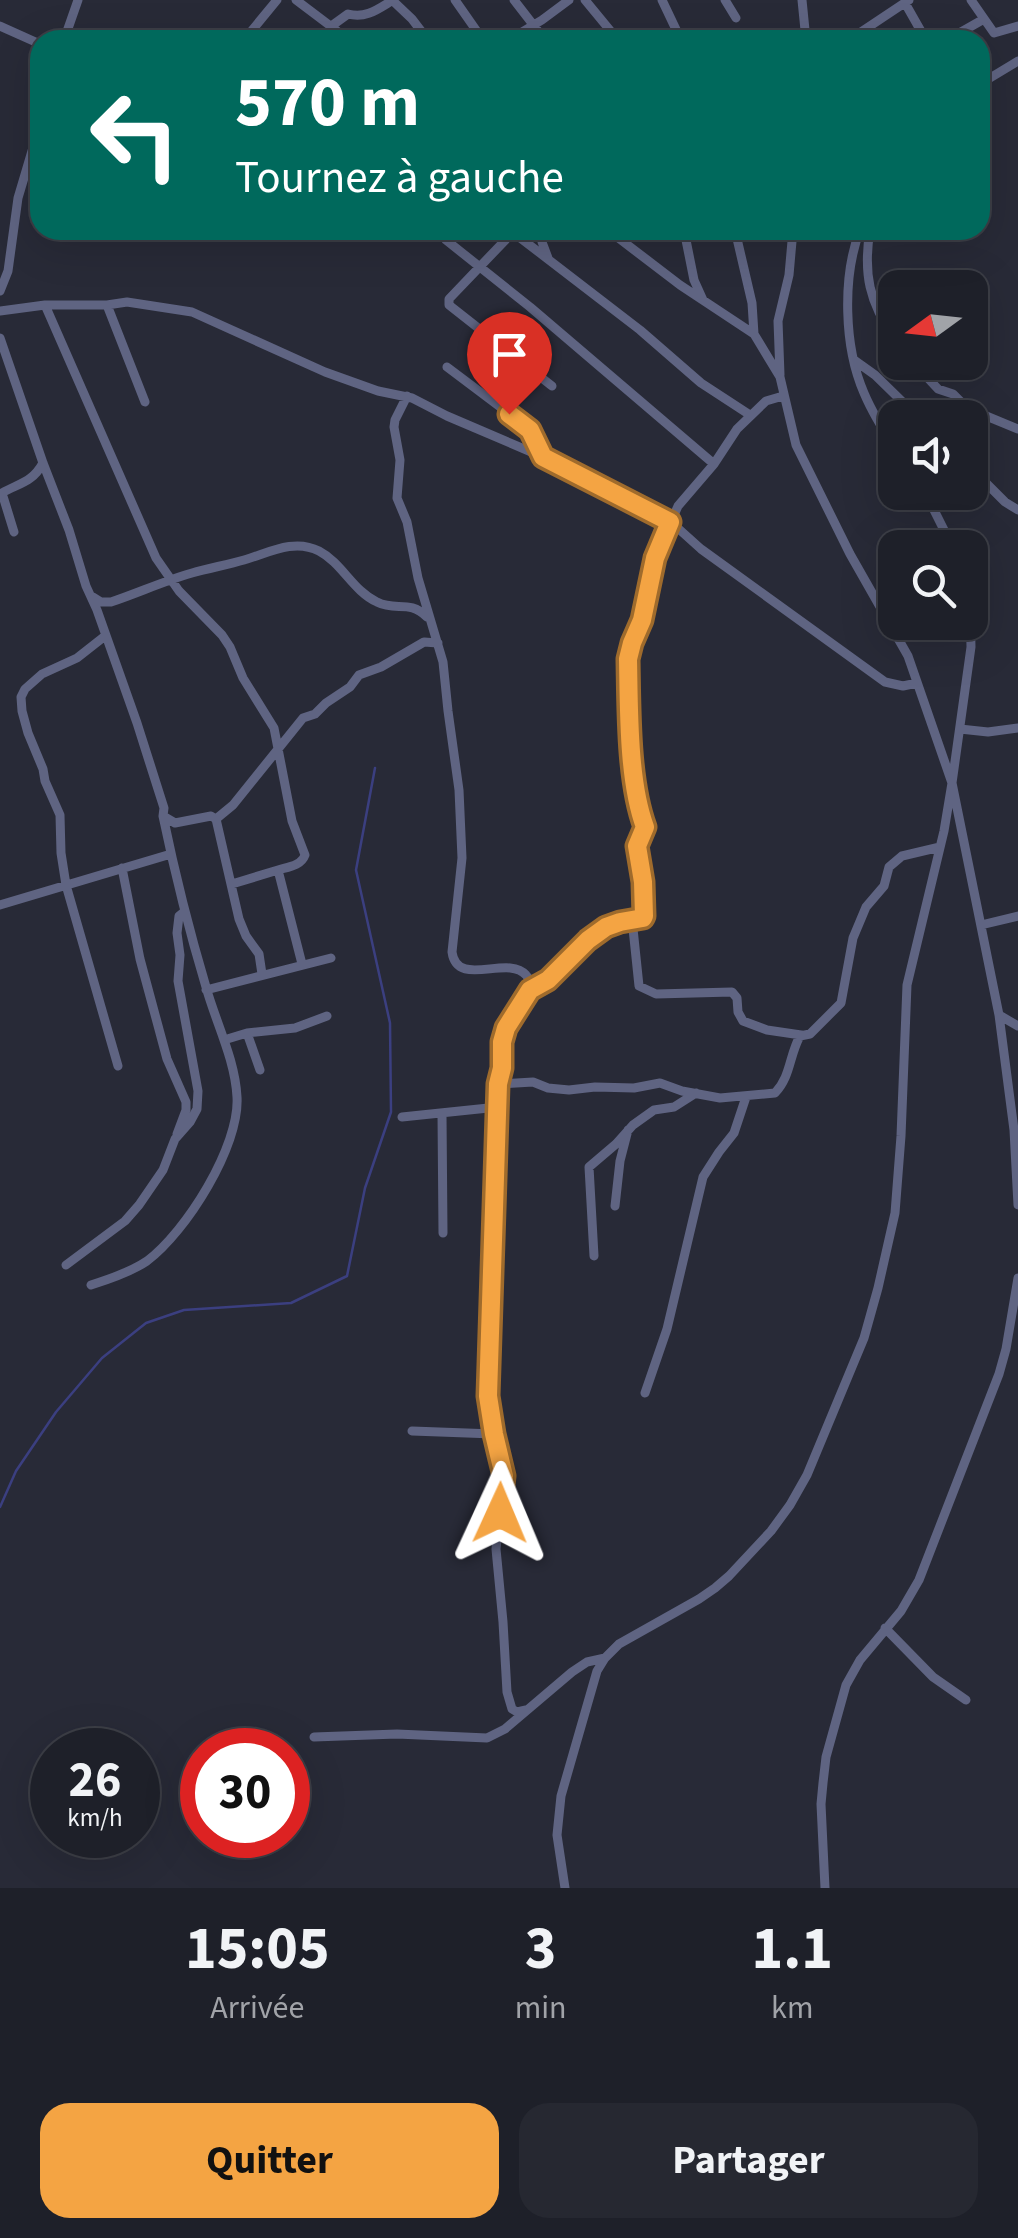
<!DOCTYPE html>
<html lang="fr">
<head>
<meta charset="utf-8">
<style>
  body { margin:0; font-family:"Source Sans 3",sans-serif; background:#262831; color:#f1f3f6; height:100vh; display:flex; flex-direction:column; font-size:38px; white-space:nowrap }
  * { box-sizing:border-box; margin:0 }
  p { font-size:32px; color:#a1a3a8 }
  .icon { flex:none; width:55px; height:55px; fill:none; stroke:currentColor; stroke-width:2; stroke-linecap:round; stroke-linejoin:round }
  .map { position:relative; height:1888px; overflow:hidden }
  .panel { display:flex; flex-direction:column; background:#1e2029; flex:1 }
  .panel>* { flex:none }
  .guide { position:absolute; left:30px; top:30px; width:960px; height:210px; border-radius:30px; box-shadow:0 10px 40px #0002,0 0 0 2px #3c3e46; background:#00695c; color:#fff; overflow:hidden }
  .needle { width:65px; rotate:255deg }
  .buttons { position:absolute; left:878px; top:270px; display:grid; gap:20px }
  .buttons a { display:grid; place-items:center; width:110px; height:110px; border-radius:20px; background:#1e2029; box-shadow:0 10px 40px #0002,0 0 0 2px #3c3e46; font-size:50px }
  .speed { position:absolute; left:30px; top:1728px; display:flex; gap:20px; font-size:50px; font-weight:700; text-align:center }
  .speed>* { display:grid; place-content:center; width:130px; height:130px; border-radius:50%; background:#1e2029; box-shadow:0 10px 40px #0002,0 0 0 2px #3c3e46; line-height:1 }
  .speed small { font-size:25px; font-weight:400 }
  .speed .limit { border:15px solid #d22; background:#fff; color:#111 }
  .pin { position:absolute; display:grid; place-items:center; width:85px; height:85px; color:#fff; margin:-102px -42px; border-radius:50% 50% 50% 0; rotate:-45deg; box-shadow:0 0 10px #0007 }
  .pin .icon { rotate:45deg }
  .me { position:absolute; width:110px; margin:-55px; rotate:1deg; stroke-linejoin:round; filter:drop-shadow(0 0 8px #0008) }
  .turn { display:flex; align-items:center; gap:35px; height:210px; padding:0 40px; font-size:45px }
  .turn .icon { width:130px; height:130px; stroke-width:2.5 }
  .turn b { display:block; font-size:70px; line-height:85px }
  .eta { display:flex; justify-content:space-evenly; align-items:center; height:170px; text-align:center }
  .eta b { font-size:60px; font-weight:700; line-height:70px }
  .action { display:flex; gap:20px; margin-top:auto; padding:20px 40px }
  .action a { flex:1; height:115px; border-radius:30px; background:#f4a443; color:#111; font-size:40px; font-weight:700; line-height:115px; text-align:center }
  .action a+a { background:#262831; color:#f1f3f6 }
  .map>svg:first-child { display:block }
</style>
</head>
<body>
<div class="map">
<svg width="1018" height="1888" viewBox="0 0 1018 1888">
  <rect width="100%" height="100%" fill="#282a37"/>
  <g fill="none" stroke-linecap="round" stroke-linejoin="round">
    <!-- stream -->
    <path stroke="#3b3f80" stroke-width="2.5" d="M 0,1507 L 16,1471 L 56,1412 L 102,1358 L 146,1323 L 184,1310 L 291,1303 L 347,1276 L 365,1188 L 391,1112 L 390,1023 L 356,870 L 375,768"/>
    <!-- minor -->
    <path stroke="#5f6482" stroke-width="9" d="M 296,0 L 349,40
      M 392,0 L 412,19 L 428,40
      M 455,0 L 483,40
      M 514,0 L 545,40
      M 585,0 L 618,40
      M 662,0 L 681,40
      M 725,0 L 736,18
      M 802,0 L 806,40
      M 971,0 L 994,33 L 1018,26
      M 905,3 L 926,40
      M 0,26 L 40,44
      M 330,27 L 348,14 C 366,19 378,9 393,0
      M 64,40 L 78,0
      M 244,40 L 277,0
      M 509,40 L 542,20 L 569,0
      M 849,40 L 909,0
      M 947,40 L 984,19
      M 980,84 L 1018,61
      M 442,230 L 443,236 L 446,240 L 530,307 L 714,464
      M 510,230 L 640,330 L 701,383 L 750,415
      M 541,230 L 542,242 L 548,258
      M 608,230 L 680,285 L 754,334
      M 684,230 L 694,280 L 703,300
      M 735,230 L 752,303 L 754,334 L 780,377 L 796,445 L 850,554 L 908,656 L 952,783 L 999,1015 L 1014,1130 L 1018,1205
      M 860,230 C 842,277 844,347 864,393 C 872,412 883,430 895,448
      M 870,230 C 863,273 869,303 895,339
      M 513,232 L 449,299 L 449,305 L 552,386
      M 0,291 L 8,271 L 18,198 L 40,124
      M 45,305 L 156,558 L 179,591 L 222,635 L 230,647 L 243,678 L 274,728 L 292,821 L 305,855 C 301,866 288,867 278,870 L 302,964
      M 107,305 L 145,402
      M 0,311 L 45,305 L 107,305 L 127,302 L 192,312 L 325,372 L 378,391 L 412,398 L 447,416 L 543,457 L 671,522 L 701,549 L 885,682 L 903,686 L 917,683
      M 0,338 L 43,463 L 69,530 L 86,586 L 97,610 L 137,723 L 164,808 L 163,816 C 175,874 189,930 206,987 C 216,1023 235,1059 237,1097 C 240,1146 186,1232 147,1261 C 131,1272 110,1279 91,1285
      M 854,360 L 875,375 L 919,418
      M 913,362 L 938,389 L 953,394 L 967,408 L 1018,429
      M 447,367 L 528,428 L 543,457
      M 780,375 L 778,321 L 789,275 L 793,230
      M 407,396 L 395,420 L 394,427 L 400,460 L 397,498 L 407,522 L 418,578 L 443,662 L 448,711 L 459,790 L 462,858 L 452,952 C 457,989 508,954 526,975 C 540,990 516,1009 509,1022 C 499,1042 504,1063 498,1084 L 489,1396 L 494,1434 L 504,1477 L 496,1549 L 503,1622 L 507,1692 L 512,1709 L 517,1712 L 526,1710
      M 970,467 L 1005,502 L 1018,510
      M 925,492 L 953,548
      M 14,532 L 2,493 C 19,483 32,483 43,463
      M 93,597 L 101,602 L 111,602 C 138,593 164,581 192,573 C 209,568 227,565 244,560 C 268,553 294,538 319,551 C 342,563 353,591 377,602 C 396,612 409,599 427,617
      M 105,636 L 77,658 L 42,674 L 25,689 L 21,697 L 22,711 L 28,733 L 43,769 L 45,781 L 60,815 L 61,853 L 66,885 L 118,1066
      M 960,729 L 988,732 L 1018,728
      M 163,816 L 175,823 L 211,816 L 216,819 L 239,919 L 246,936 L 259,954 L 262,974
      M 216,819 L 233,805 L 303,718 L 315,714 L 326,703 L 350,687 L 359,675 L 381,667 L 424,642 L 438,643
      M 122,868 L 140,959 L 167,1059 L 186,1102 L 186,1110 L 177,1134
      M 232,884 L 278,870
      M 0,905 L 171,854
      M 632,919 L 639,986 L 656,994 L 732,992 L 737,998 L 738,1012 L 743,1021 L 767,1030 L 801,1035
      M 981,925 L 1018,916
      M 530,989 C 560,975 576,945 604,928 C 616,922 629,920 643,918 L 644,916 L 643,882 L 637,846 L 645,827 L 638,809 L 634,770 L 628,659 L 632,643 L 642,620 L 655,558 L 678,506 L 714,464 L 737,429 L 766,401 L 783,396
      M 206,990 L 331,958
      M 999,1015 L 1018,1026
      M 247,1033 L 260,1070
      M 224,1040 L 247,1033 L 295,1028 L 327,1016
      M 498,1084 L 533,1082 L 548,1088 L 569,1090 L 595,1087 L 634,1088 L 660,1083 L 682,1091 L 720,1098 L 775,1093 C 791,1076 789,1056 800,1036 L 810,1034 L 841,1003 L 853,938 L 866,907 L 884,886 L 889,867 L 902,856 L 940,847
      M 442,1114 L 443,1233
      M 402,1117 L 498,1107
      M 615,1206 L 620,1161 L 628,1130
      M 594,1256 L 589,1167 L 616,1144 L 633,1125 L 654,1110 L 674,1107 L 696,1093
      M 66,1265 L 125,1221 L 139,1205 L 163,1170 L 175,1139 L 190,1122 L 197,1109 L 198,1091 L 178,981 L 180,955 L 177,933 L 179,916 L 184,912
      M 645,1393 L 667,1329 L 703,1177 L 719,1152 L 734,1133 L 746,1097
      M 412,1431 L 494,1434
      M 885,1628 L 933,1677 L 966,1700
      M 314,1737 L 397,1734 L 487,1738 L 505,1729 L 572,1672 L 587,1662 L 605,1658
      M 565,1888 L 557,1835 L 561,1796 L 597,1671 L 605,1658 L 619,1644 L 699,1599 L 715,1588 L 729,1576 L 771,1531 L 790,1505 L 807,1475 L 864,1338 L 878,1288 L 895,1213 L 901,1136 L 907,985 L 944,831 L 952,783 L 971,647 L 970,606
      M 825,1888 L 821,1804 L 823,1783 L 826,1757 L 846,1685 L 860,1660 L 901,1611 L 919,1580 L 999,1374 L 1006,1349 L 1018,1278"/>
  </g>
  <g fill="none" stroke-linecap="round" stroke-linejoin="round">
    <!-- route casing -->
    <g stroke="#9f6b2c" stroke-width="25">
      <path id="route" d="M 500,1513 L 504,1476 L 494,1434 L 488,1396 L 498,1084 L 502,1068 L 502,1042 L 506,1028 L 530,990 L 548,980 L 588,940 L 606,927 L 620,922 L 643,918 L 644,916 L 643,882 L 637,846 L 645,827 C 628,781 629,710 628,659 L 632,643 L 642,620 L 655,558 L 670,522 L 543,457 L 530,430 L 509,414"/>
    </g>
    <!-- route -->
    <use href="#route" stroke="#f4a443" stroke-width="18"/>
  </g>
</svg>
<div class="buttons">
<a><svg class="needle" viewBox="-14 -14 28 28"><path d="M0-13l5 13h-10z" fill="#e53935"/><path d="M0 13l5-13h-10z" fill="#a1a3a8"/></svg></a>
<a><svg class="icon" aria-label="sound" viewBox="0 0 24 24"><path d="M4 9h4l5-4v14l-5-4H4zM17 9q2 3 0 6"/></svg></a>
<a><svg class="icon" aria-label="search" viewBox="0 0 24 24"><circle cx="10" cy="10" r="6"/><path d="M15 15l6 6"/></svg></a>
</div>
<div class="speed"><div>26<small>km/h</small></div><div class="limit">30</div></div>
<div class="pin" style="left:509px;top:414px;background:#d93025"><svg class="icon" aria-label="arrive" viewBox="0 0 24 24"><path d="M6 21V4h12l-3 4 3 4H6"/></svg></div>
<svg class="me" style="left:500px;top:1513px" viewBox="-20 -20 40 40"><path d="M0-17L14 15 0 8-14 15z" fill="#f4a443" stroke="#fff" stroke-width="4"/></svg>
<div class="guide">
<div class="turn"><svg class="icon" aria-label="left" viewBox="0 0 24 24"><path d="M17 20v-9H6M10 6l-5 5 5 5"/></svg><div><b>570 m</b>Tournez à gauche</div></div>
</div>
</div>
<section class="panel">
<div class="eta">
<div><b>15:05</b><p>Arrivée</p></div>
<div><b>3</b><p>min</p></div>
<div><b>1.1</b><p>km</p></div>
</div>
<div class="action"><a>Quitter</a><a>Partager</a></div>
</section>
</body>
</html>
